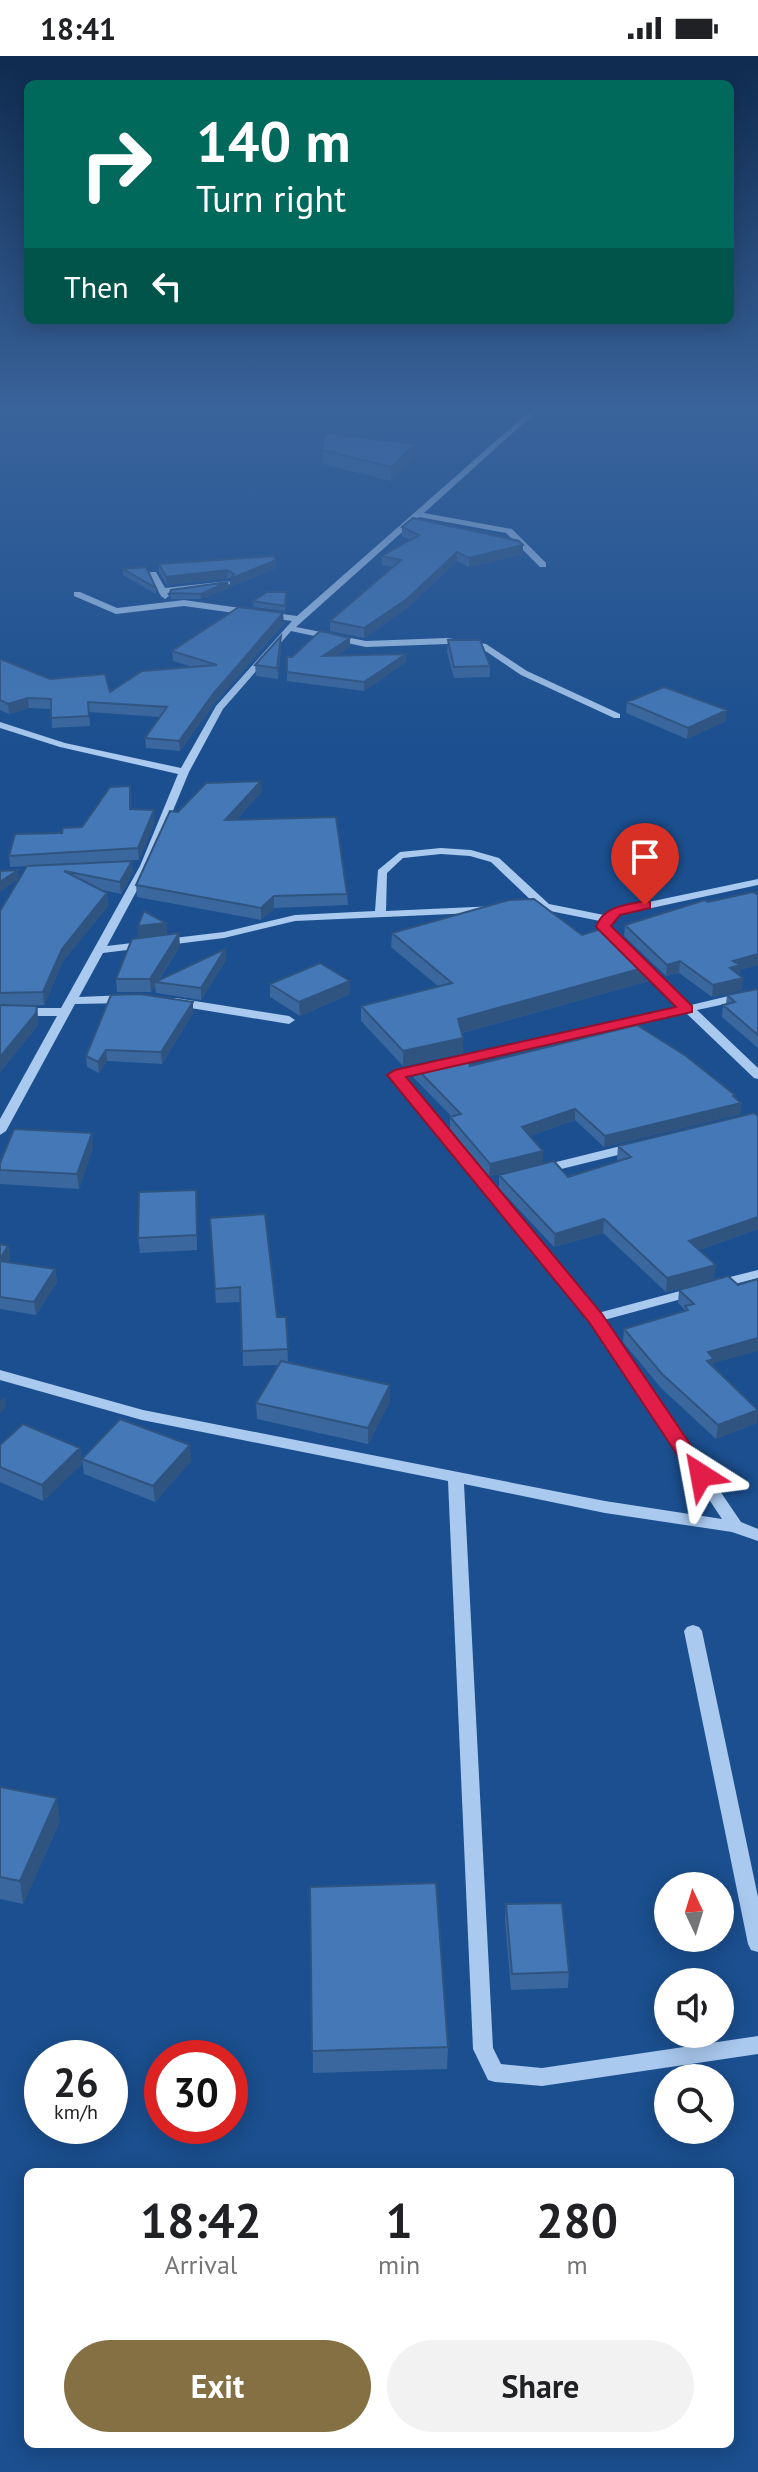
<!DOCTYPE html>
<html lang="en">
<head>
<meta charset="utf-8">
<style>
  body { margin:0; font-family:"PT Sans",sans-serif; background:#f2f2f2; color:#202124; height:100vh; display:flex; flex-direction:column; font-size:30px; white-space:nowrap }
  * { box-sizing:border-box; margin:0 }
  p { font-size:26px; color:#757577 }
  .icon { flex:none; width:44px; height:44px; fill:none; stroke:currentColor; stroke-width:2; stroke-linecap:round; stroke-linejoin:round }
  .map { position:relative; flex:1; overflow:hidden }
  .details { position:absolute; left:24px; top:2112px; width:710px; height:280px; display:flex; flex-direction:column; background:#fff; border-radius:12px; box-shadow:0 4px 20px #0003 }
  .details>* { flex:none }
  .top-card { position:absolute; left:24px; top:24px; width:710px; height:244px; border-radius:12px; box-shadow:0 4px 20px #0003; background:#00695c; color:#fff; overflow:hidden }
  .needle { width:52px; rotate:356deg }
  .controls { position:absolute; left:654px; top:1816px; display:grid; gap:16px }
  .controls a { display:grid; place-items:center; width:80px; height:80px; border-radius:50%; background:#fff; box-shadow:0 4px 20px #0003; font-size:40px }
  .speed { position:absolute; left:24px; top:1984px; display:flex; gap:16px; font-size:40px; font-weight:700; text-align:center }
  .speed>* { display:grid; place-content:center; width:104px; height:104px; border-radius:50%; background:#fff; box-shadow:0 4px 20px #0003; line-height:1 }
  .speed small { font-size:20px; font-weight:400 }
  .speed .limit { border:12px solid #d22; background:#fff; color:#111 }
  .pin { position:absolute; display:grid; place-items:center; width:68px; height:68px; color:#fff; margin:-82px -34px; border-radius:50% 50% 50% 0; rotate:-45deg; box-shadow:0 0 8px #0007 }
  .pin .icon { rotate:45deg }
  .me { position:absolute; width:88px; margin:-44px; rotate:326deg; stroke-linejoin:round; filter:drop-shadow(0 0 6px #0008) }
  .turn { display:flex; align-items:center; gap:28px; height:168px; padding:0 40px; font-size:36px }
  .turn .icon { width:104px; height:104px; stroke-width:2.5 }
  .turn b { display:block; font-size:56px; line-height:68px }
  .then { display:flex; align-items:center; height:76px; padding:0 40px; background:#0003; gap:16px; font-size:30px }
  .eta { display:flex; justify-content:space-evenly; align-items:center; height:136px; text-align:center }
  .eta b { font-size:48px; font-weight:600; line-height:56px }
  .action { display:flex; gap:16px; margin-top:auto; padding:16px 40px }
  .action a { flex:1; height:92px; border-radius:48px; background:#847042; color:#fff; font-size:32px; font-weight:600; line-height:92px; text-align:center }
  .action a+a { background:#f2f2f2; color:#202124 }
  .status { display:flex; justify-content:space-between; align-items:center; height:56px; padding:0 40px; background:#fff; direction:ltr }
  .status svg { height:22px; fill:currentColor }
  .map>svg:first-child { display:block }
</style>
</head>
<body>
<div class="status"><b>18:41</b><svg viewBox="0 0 49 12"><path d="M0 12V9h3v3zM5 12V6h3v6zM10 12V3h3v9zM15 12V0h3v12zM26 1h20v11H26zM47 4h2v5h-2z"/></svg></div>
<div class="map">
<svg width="758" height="2416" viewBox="0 0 758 2416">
  <rect width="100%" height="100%" fill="#1b4f8f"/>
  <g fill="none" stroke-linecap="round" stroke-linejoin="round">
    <!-- minor -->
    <path fill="#a9c9ee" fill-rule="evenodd" d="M 530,355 L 537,355 L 424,457 L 512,473 L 546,507 L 546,511 L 540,511 L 506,477 L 419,461 L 296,571 L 366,585 L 447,582 L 486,588 L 527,615 L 620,658 L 620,662 L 614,662 L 521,619 L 481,592 L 447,588 L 366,591 L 291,575 L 223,653 L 189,716 L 150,810 L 107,890 L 224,876 L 295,859 L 375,855 L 378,814 L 400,796 L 441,792 L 471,794 L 499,802 L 549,848 L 604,859 L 615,853 L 758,823 L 758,829 L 619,859 L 611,864 L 608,871 L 604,872 L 598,869 L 600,865 L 545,854 L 524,853 L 524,849 L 535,848 L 491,806 L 470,800 L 441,798 L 403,802 L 387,817 L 386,855 L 496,850 L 502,853 L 496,856 L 295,865 L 224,882 L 103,897 L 79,941 L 127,939 L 133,943 L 127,947 L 75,948 L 6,1075 L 0,1079 L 0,1063 L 57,960 L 0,960 L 0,952 L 61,952 L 140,810 L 178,718 L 60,691 L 0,672 L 0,666 L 65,687 L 181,712 L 216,650 L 292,565 L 184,550 L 116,558 L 74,540 L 74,536 L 80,536 L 117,552 L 184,544 L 297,560 Z
      M 150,516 L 156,516 L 165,532 L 228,525 L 232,527 L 228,529 L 167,537 L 169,540 L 165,543 L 161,540 L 149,518 Z
      M 636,900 L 640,901 L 691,949 L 758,933 L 758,941 L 697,954 L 758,1012 L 758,1023 L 754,1022 L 686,957 L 450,1010 L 444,1006 L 450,1002 L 680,951 L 632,905 L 630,903 Z
      M 176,942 L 289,960 L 295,964 L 289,968 L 172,949 L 172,943 Z
      M 430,1007 L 436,1011 L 434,1014 L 403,1021 L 598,1257 L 695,1231 L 700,1232 L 702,1235 L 700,1238 L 604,1264 L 741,1466 L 758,1473 L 758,1485 L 732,1476 L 605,1457 L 464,1428 L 493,1992 L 501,2008 L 542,2012 L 758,1980 L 758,1998 L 542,2030 L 495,2026 L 488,2024 L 473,1993 L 448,1425 L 142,1364 L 0,1324 L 0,1314 L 143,1354 L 605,1445 L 722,1463 L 590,1265 L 389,1019 L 391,1016 Z
      M 633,1087 L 640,1091 L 638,1094 L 541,1118 L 534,1114 L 536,1111 Z
      M 758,1214 L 758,1222 L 715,1233 L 708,1229 L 710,1226 Z
      M 693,1569 L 699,1571 L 702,1575 L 758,1841 L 758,1896 L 751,1894 L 748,1888 L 684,1575 L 687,1571 Z"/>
  </g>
  <!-- wall -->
  <path fill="#3a679d" d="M 415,388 L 415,402 L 391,425 L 323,408 L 322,394 Z
    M 402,471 L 523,489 L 523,498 L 469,511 L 457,505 L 407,552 L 364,582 L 330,575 L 330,565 L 392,511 L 382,509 L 382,500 L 410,484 L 402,480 Z
    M 159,508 L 276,512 L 230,531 L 230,523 L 228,522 L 167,529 L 159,516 Z
    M 123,513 L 156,532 L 156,538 L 123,519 Z
    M 228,526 L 229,532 L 201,543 L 171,543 L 170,537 Z
    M 286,542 L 285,555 L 254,551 L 253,545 Z
    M 284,567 L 214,648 L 180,695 L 146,692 L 145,682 L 160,661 L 89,656 L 90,670 L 52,672 L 51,653 L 29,652 L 9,658 L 0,654 L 0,603 L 50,623 L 110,636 L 193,611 L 173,605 L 172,595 Z
    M 350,582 L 350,591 L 337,599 L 406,598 L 406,606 L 364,635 L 287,625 L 287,616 L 292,601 Z
    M 448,584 L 490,610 L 490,621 L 454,622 L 447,596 Z
    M 281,591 L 278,623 L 256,620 L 255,609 Z
    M 627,646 L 726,665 L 687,683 L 626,657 Z
    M 262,736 L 236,764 L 347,838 L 348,849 L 274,852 L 261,864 L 137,841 L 136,829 L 178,756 Z
    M 131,753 L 155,766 L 139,804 L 62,808 L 133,817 L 121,838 L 102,834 L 107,837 L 108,850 L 63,905 L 44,949 L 18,950 L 37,950 L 38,963 L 37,970 L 0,1016 L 0,855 L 27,810 L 10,811 L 9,800 L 62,777 Z
    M 758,839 L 758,909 L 739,914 L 742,934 L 712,941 L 679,917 L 666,920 L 624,880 L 625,869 L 708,846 Z
    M 166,867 L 167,879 L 180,890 L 159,924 L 225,893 L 226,904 L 201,944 L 156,937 L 155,930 L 151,936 L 117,936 L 116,923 L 139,882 L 138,870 Z
    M 392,877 L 582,879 L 649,925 L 462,977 L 463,997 L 403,1010 L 361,965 L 361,950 L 439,931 L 391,891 Z
    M 270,928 L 350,938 L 300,960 L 270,941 Z
    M 758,934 L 758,992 L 722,961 L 723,949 L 726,948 L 727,939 Z
    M 193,957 L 162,1008 L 107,1005 L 99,1017 L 87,1011 L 86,1000 Z
    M 414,1010 L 470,1010 L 735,1039 L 735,1042 L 741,1047 L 740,1058 L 604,1091 L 575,1064 L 530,1080 L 543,1095 L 543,1107 L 489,1120 L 450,1073 L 450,1061 L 452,1061 L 414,1022 Z
    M 758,1060 L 758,1173 L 699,1194 L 714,1223 L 666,1236 L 603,1177 L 554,1191 L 499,1132 L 499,1119 L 568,1121 L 619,1105 L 617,1103 L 618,1090 Z
    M 93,1091 L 79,1133 L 0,1128 L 0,1107 Z
    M 196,1134 L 197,1194 L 140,1197 L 138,1182 Z
    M 210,1162 L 277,1261 L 286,1261 L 288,1307 L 390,1345 L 368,1388 L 257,1363 L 256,1347 L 279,1309 L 243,1310 L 241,1246 L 216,1247 Z
    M 0,1188 L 8,1190 L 10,1203 L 8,1206 L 55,1213 L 57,1226 L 36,1259 L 0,1253 Z
    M 738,1229 L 713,1311 L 757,1367 L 716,1383 L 661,1332 L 623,1286 L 624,1273 L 684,1256 L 684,1253 L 678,1247 L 679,1234 Z
    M 0,1389 L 80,1392 L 82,1408 L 43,1445 L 0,1426 Z
    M 82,1403 L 191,1405 L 155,1446 L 84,1418 Z
    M 0,1731 L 60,1765 L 23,1848 L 0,1843 Z
    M 310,1831 L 448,1991 L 447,2013 L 313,2017 Z
    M 506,1848 L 569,1916 L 568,1932 L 511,1934 L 505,1864 Z"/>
  <!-- shaded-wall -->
  <path fill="#305480" d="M 415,388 L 415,402 L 391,425 L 391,411 Z
    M 523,489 L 523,498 L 469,511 L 469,502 Z
    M 457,496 L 457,505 L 407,552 L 364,582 L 364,572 Z
    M 276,504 L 276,512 L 230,531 L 230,523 Z
    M 227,514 L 228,522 L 167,529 L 166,521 Z
    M 228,526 L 229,532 L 201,543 L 201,538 Z
    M 283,557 L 284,567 L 214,648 L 180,695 L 179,685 L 213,638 Z
    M 281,580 L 281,591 L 278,623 L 277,612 Z
    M 350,582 L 350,591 L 323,609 L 323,600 Z
    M 406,598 L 406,606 L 364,635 L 364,626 Z
    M 28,642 L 29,652 L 9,658 L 8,648 Z
    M 727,654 L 726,665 L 687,683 L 688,672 Z
    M 261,725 L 262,736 L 225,776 L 225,764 Z
    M 154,754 L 155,766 L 139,804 L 138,792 Z
    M 132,805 L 133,817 L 121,838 L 120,826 Z
    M 18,814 L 19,823 L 0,836 L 0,826 Z
    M 107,837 L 108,850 L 63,905 L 44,949 L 43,936 L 62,893 Z
    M 274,840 L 274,852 L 261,864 L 261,852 Z
    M 166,867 L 167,880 L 139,883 L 138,870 Z
    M 179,877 L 180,890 L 157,926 L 155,926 L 155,930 L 151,936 L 150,923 Z
    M 225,893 L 226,904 L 201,944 L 201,932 Z
    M 758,898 L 758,909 L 739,914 L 738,921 L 730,912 L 733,905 Z
    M 680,905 L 679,917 L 666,920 L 667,909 Z
    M 650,910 L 649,925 L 458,978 L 458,963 Z
    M 743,922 L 742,934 L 712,941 L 713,929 Z
    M 350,925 L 350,938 L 300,960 L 299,946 Z
    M 193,946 L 193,957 L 162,1008 L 161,996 Z
    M 37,950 L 38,963 L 37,970 L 0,1016 L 0,1001 Z
    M 463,982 L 463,997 L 403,1010 L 403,995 Z
    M 106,994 L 107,1005 L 99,1017 L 98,1006 Z
    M 735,1039 L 734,1048 L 741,1047 L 740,1058 L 604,1091 L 605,1080 Z
    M 575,1053 L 575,1064 L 521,1083 L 522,1071 Z
    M 92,1077 L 93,1091 L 79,1133 L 77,1118 Z
    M 543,1095 L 543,1107 L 489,1120 L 490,1108 Z
    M 758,1161 L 758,1173 L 687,1198 L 689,1185 Z
    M 604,1163 L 603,1177 L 554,1191 L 555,1178 Z
    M 8,1190 L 10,1203 L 1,1217 L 0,1203 Z
    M 716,1209 L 714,1223 L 666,1236 L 667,1222 Z
    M 55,1213 L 57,1226 L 36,1259 L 34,1246 Z
    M 758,1282 L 758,1295 L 714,1307 L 712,1316 L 705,1319 L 708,1296 Z
    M 390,1329 L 390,1345 L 368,1388 L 368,1372 Z
    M 5,1340 L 6,1351 L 0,1358 L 0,1345 Z
    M 758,1354 L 757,1367 L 716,1383 L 718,1369 Z
    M 190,1389 L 191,1405 L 155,1446 L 153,1430 Z
    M 80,1392 L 82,1408 L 43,1445 L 42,1429 Z
    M 57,1742 L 60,1765 L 23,1848 L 20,1825 Z"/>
  <!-- building -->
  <path fill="#4478b7" stroke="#305480" stroke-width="2" d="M 325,377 L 415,388 L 391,411 L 322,394 Z
    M 413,462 L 519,485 L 523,489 L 469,502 L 457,496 L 407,543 L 364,572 L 330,565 L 401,504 L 382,500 L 419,479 L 402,471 Z
    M 274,500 L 276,504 L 230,523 L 234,518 L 227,514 L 166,521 L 159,508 Z
    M 146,511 L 156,532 L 123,513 Z
    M 228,526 L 201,538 L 170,537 L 171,534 Z
    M 267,536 L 286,536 L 285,550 L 253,545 Z
    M 239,551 L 283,557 L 213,638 L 179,685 L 145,682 L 167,651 L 88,646 L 89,660 L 51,662 L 51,643 L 28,642 L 8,648 L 0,644 L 0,603 L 50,623 L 105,618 L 110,636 L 142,615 L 217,609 L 172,595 Z
    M 320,575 L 350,582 L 323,600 L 406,598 L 364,626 L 287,616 L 287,601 L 292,601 Z
    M 281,580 L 277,612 L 255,609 Z
    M 448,584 L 480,584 L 490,610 L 454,611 Z
    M 664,631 L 727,654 L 688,672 L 627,646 Z
    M 261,725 L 225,764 L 336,761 L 347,838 L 274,840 L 261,852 L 136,829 L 170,755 L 178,756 L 206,727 Z
    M 130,730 L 130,753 L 154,754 L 138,792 L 9,800 L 15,778 L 62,777 L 63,772 L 82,771 L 110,731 Z
    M 132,805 L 120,826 L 64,815 L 107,837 L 62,893 L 43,936 L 0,937 L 0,855 L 27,810 Z
    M 18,814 L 0,826 L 0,815 Z
    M 753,836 L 758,839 L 758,898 L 733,905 L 740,909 L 730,912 L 743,922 L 713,929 L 680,905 L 667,909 L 625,869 L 705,844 L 708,846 Z
    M 534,843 L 582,879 L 608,871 L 650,910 L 458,963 L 463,982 L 403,995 L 361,950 L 452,927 L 392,877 L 509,844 Z
    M 144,855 L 166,867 L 138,870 Z
    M 179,877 L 150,923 L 116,923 L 132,883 Z
    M 225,893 L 201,932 L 155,926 Z
    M 320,907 L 350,925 L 299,946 L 270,928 Z
    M 757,933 L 758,934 L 758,979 L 723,949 L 735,946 L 727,939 Z
    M 140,938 L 193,946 L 161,996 L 106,994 L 98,1006 L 86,1000 L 111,939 Z
    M 0,949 L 37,950 L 36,957 L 0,1001 Z
    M 637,969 L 686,1000 L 735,1039 L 733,1040 L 741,1047 L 605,1080 L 575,1053 L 522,1071 L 543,1095 L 490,1108 L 450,1061 L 461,1058 L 414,1010 L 466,998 L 470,1010 Z
    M 754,1057 L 758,1060 L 758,1161 L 689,1185 L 716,1209 L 667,1222 L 604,1163 L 555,1178 L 499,1119 L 554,1105 L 568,1121 L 631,1101 L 618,1090 Z
    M 14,1073 L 92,1077 L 77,1118 L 0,1114 L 0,1107 Z
    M 196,1134 L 197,1179 L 138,1182 L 139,1136 Z
    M 265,1158 L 277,1261 L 286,1261 L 288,1293 L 242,1295 L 240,1231 L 215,1233 L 210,1162 Z
    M 0,1188 L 8,1190 L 0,1203 Z
    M 0,1205 L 55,1213 L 34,1246 L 0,1241 Z
    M 728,1220 L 738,1229 L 758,1223 L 758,1282 L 708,1296 L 714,1303 L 707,1305 L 758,1354 L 718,1369 L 662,1318 L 624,1273 L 688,1254 L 685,1250 L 694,1248 L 679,1234 Z
    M 281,1305 L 390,1329 L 368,1372 L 256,1347 Z
    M 120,1363 L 190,1389 L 153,1430 L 82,1403 Z
    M 23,1368 L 80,1392 L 42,1429 L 0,1411 L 0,1389 Z
    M 0,1731 L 57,1742 L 20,1825 L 0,1821 Z
    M 436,1827 L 448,1991 L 312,1995 L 310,1831 Z
    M 562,1847 L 569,1916 L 512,1918 L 506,1848 Z"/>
  <!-- sky -->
  <linearGradient id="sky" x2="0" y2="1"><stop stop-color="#0f2b4f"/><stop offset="0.51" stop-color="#39639b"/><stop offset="1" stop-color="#39639b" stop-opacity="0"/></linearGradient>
  <rect width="758" height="693" fill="url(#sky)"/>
  <!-- route -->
  <path fill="#e11d48" stroke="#92132f" stroke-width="2" d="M 645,845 L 650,846 L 650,852 L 620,859 L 611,870 L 692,950 L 692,956 L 406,1021 L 602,1258 L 711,1419 L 701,1426 L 694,1424 L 589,1266 L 387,1019 L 395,1014 L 676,951 L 596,871 C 603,850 625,849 645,845 Z"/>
</svg>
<div class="controls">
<a><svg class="needle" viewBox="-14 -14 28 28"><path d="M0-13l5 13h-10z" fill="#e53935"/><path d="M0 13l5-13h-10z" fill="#757577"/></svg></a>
<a><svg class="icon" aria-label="sound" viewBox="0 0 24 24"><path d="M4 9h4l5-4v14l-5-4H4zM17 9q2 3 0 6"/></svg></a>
<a><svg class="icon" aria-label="search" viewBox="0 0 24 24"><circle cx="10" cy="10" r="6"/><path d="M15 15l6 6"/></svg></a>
</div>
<div class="speed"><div>26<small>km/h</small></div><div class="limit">30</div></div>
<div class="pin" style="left:645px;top:849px;background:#d93025"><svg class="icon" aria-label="arrive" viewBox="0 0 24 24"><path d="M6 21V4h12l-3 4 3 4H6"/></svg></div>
<svg class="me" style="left:701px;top:1419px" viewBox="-20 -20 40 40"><path d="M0-17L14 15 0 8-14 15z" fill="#e11d48" stroke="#fff" stroke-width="4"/></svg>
<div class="top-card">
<div class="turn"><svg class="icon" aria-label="right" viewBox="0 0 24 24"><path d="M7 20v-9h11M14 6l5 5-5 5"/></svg><div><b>140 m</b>Turn right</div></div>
<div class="then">Then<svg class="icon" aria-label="left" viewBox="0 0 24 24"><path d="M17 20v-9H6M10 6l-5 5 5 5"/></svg></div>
</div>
<section class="details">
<div class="eta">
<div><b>18:42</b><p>Arrival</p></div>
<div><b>1</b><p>min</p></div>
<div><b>280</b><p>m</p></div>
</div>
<div class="action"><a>Exit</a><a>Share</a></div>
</section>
</div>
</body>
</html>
